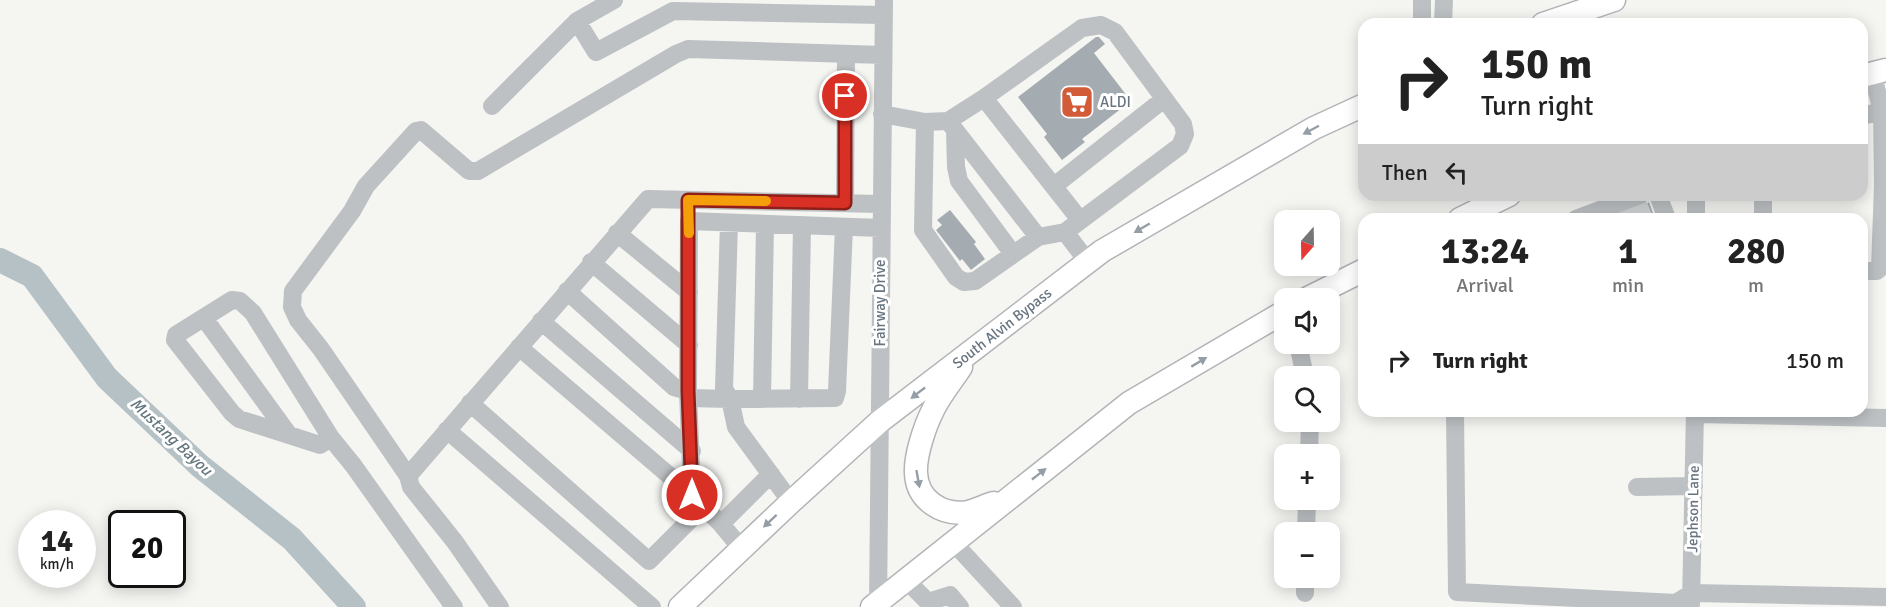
<!DOCTYPE html>
<html lang="en">
<head>
<meta charset="utf-8">
<style>
  body { margin:0; font-family:Signika,sans-serif; background:#f2f2f2; color:#222; height:100vh; display:flex; flex-direction:column; font-size:22px; white-space:nowrap }
  * { box-sizing:border-box; margin:0 }
  p { font-size:20px; color:#767676 }
  .icon { flex:none; width:33px; height:33px; fill:none; stroke:currentColor; stroke-width:2; stroke-linecap:round; stroke-linejoin:round }
  .map { position:relative; flex:1; overflow:hidden }
  .sheet { position:absolute; left:1358px; top:213px; width:510px; height:204px; display:flex; flex-direction:column; background:#fff; border-radius:18px; box-shadow:0 3px 15px #0003 }
  .sheet>* { flex:none }
  .banner { position:absolute; left:1358px; top:18px; width:510px; height:183px; border-radius:18px; box-shadow:0 3px 15px #0003; background:#fff; color:#222; overflow:hidden }
  .needle { width:39px; rotate:200deg }
  .controls { position:absolute; left:1274px; top:210px; display:grid; gap:12px }
  .controls a { display:grid; place-items:center; width:66px; height:66px; border-radius:12px; background:#fff; box-shadow:0 3px 15px #0003; font-size:30px }
  .speed { position:absolute; left:18px; top:510px; display:flex; gap:12px; font-size:30px; font-weight:700; text-align:center }
  .speed>* { display:grid; place-content:center; width:78px; height:78px; border-radius:50%; background:#fff; box-shadow:0 3px 15px #0003; line-height:1 }
  .speed small { font-size:15px; font-weight:400 }
  .speed .limit { border:3px solid #111; border-radius:9px; background:#fff; color:#111 }
  .pin { position:absolute; display:grid; place-items:center; width:51px; height:51px; color:#fff; margin:-26px; border:3px solid #fff; border-radius:50%; box-shadow:0 2px 6px #0007 }
  .me { position:absolute; width:66px; margin:-33px; rotate:0deg; stroke-linejoin:round; filter:drop-shadow(0 0 4px #0008) }
  .turn { display:flex; align-items:center; gap:21px; height:126px; padding:0 24px; font-size:27px }
  .turn .icon { width:78px; height:78px; stroke-width:2.5 }
  .turn b { display:block; font-size:42px; line-height:51px }
  .then { display:flex; align-items:center; height:57px; padding:0 24px; background:#0003; gap:12px; font-size:22px }
  .eta { display:flex; justify-content:space-evenly; align-items:center; height:102px; text-align:center }
  .eta b { font-size:36px; font-weight:700; line-height:42px }
  ul { padding:0; list-style:none }
  li { display:flex; align-items:center; gap:18px; height:90px; padding:0 24px }
  li div { flex:1 }
  li b { display:block; font-size:22px }
  li em { font-style:normal }
  .map>svg:first-child { display:block }
</style>
</head>
<body>
<div class="map">
<svg width="1886" height="607" viewBox="0 0 1886 607">
  <rect width="100%" height="100%" fill="#f5f5f2"/>
  <g fill="none" stroke-linecap="round" stroke-linejoin="round">
    <!-- river -->
    <path stroke="#b6c1c5" stroke-width="24" d="M 0,260 L 32,276 L 107,378 L 200,466 L 292,539 L 354,607"/>
  </g>
  <!-- building -->
  <path fill="#a5acb1" d="M 1096,37 L 1099,37 L 1105,44 L 1094,53 L 1131,101 L 1082,139 L 1085,142 L 1062,160 L 1044,137 L 1047,134 L 1018,97 Z
    M 1649,202 L 1655,219 L 1608,219 L 1644,206 Z
    M 950,210 L 976,242 L 974,244 L 985,259 L 971,270 L 962,259 L 960,261 L 936,230 L 942,225 L 937,220 Z"/>
  <g fill="none" stroke-linecap="round" stroke-linejoin="round">
    <!-- minor-tunnel -->
    <path stroke="#d2d5d6" stroke-width="18" stroke-dasharray="18 9" stroke-linecap="butt" d="M 1638,204 L 1644,219
      M 1625,209 L 1629,219"/>
    <!-- major casing -->
    <g stroke="#b1b5b8" stroke-width="25">
      <path id="major" d="M 1543,24 L 1614,0
        M 1862,76 L 1886,70
        M 1460,219 L 1509,195
        M 1308,298 L 1364,270
        M 961,367 C 952,381 940,395 933,410 C 925,426 915,455 916,473 C 917,500 942,516 968,512 C 977,510 986,505 994,503
        M 680,607 L 791,502 L 879,422 L 1102,251 L 1314,128 L 1364,105
        M 872,607 L 1129,403 L 1284,312"/>
    </g>
    <!-- minor -->
    <path stroke="#bdc1c4" stroke-width="18" d="M 577,21 L 596,52 L 673,11 L 883,15
      M 1422,24 L 1422,0
      M 1443,24 L 1444,0
      M 984,98 L 1080,220
      M 492,106 L 577,21 L 614,0
      M 1882,111 L 1883,185
      M 882,114 L 925,122 L 923,230 L 956,277 L 964,282 L 975,281 L 1038,237 L 1065,232 L 1088,262
      M 1862,116 L 1882,111 L 1872,73
      M 948,121 L 1038,237
      M 925,122 L 948,121 L 984,98 L 1082,28 L 1101,25 L 1115,32 L 1183,124 L 1185,134 L 1180,146 L 1065,232
      M 955,130 L 956,167 L 959,181 L 1013,254
      M 1054,186 L 1164,99
      M 1658,195 L 1667,219
      M 1696,195 L 1696,219
      M 1763,195 L 1763,219
      M 845,203 L 846,54
      M 1576,219 L 1640,195
      M 729,223 L 724,389 L 730,399 L 835,398 L 837,391 L 844,227
      M 617,233 L 689,292
      M 591,262 L 689,345
      M 1862,271 L 1877,271 L 1880,268 L 1883,185 L 1886,185
      M 567,291 L 674,387 L 688,391
      M 204,318 L 289,435
      M 541,321 L 692,451
      M 1298,344 L 1305,376
      M 519,347 L 692,495
      M 689,398 L 730,399 L 736,427 L 791,502
      M 762,399 L 765,224
      M 799,399 L 802,225
      M 470,403 L 649,561 L 703,507
      M 1455,411 L 1457,592 L 1676,603 L 1692,593 L 1886,597
      M 1695,414 L 1886,418
      M 447,430 L 652,607
      M 331,438 L 320,445 L 239,419 L 232,413 L 175,340 L 176,335 L 232,300 L 240,301 L 253,313 L 331,438 L 353,465 L 454,607
      M 1309,454 L 1310,422
      M 408,476 L 648,199 L 881,204
      M 1637,487 L 1694,486
      M 721,524 L 771,474
      M 1306,532 L 1307,500
      M 953,542 L 1013,607
      M 741,548 L 721,524 L 692,495 L 688,391 L 689,221 L 881,228
      M 905,579 L 928,602 L 950,595 L 960,607
      M 1305,593 L 1305,578
      M 1691,604 L 1695,411
      M 500,607 L 455,542 L 411,487 L 408,476 L 321,349 L 298,320 L 292,307 L 293,291 L 352,211 L 366,186 L 416,131 L 421,130 L 469,171 L 478,171 L 676,54 L 688,49 L 883,55
      M 878,607 L 884,0"/>
    <!-- major -->
    <use href="#major" stroke="#fff" stroke-width="22"/>
  </g>
  <!-- one-way arrows -->
  <defs><path id="oneway-solid" d="M-6-.8H1V-3.2L6.5 0L1 3.2V.8H-6Z" transform="scale(1.5)"/></defs>
  <g fill="#959ea6">
    <use href="#oneway-solid" transform="translate(1311 130) rotate(152)"/>
    <use href="#oneway-solid" transform="translate(1142 228) rotate(150)"/>
    <use href="#oneway-solid" transform="translate(1199 362) rotate(-31)"/>
    <use href="#oneway-solid" transform="translate(918 393) rotate(142)"/>
    <use href="#oneway-solid" transform="translate(1039 474) rotate(-38)"/>
    <use href="#oneway-solid" transform="translate(918 479) rotate(80)"/>
    <use href="#oneway-solid" transform="translate(770 521) rotate(137)"/>
  </g>
  <g fill="none" stroke-linecap="round" stroke-linejoin="round">
    <!-- route casing -->
    <g stroke="#8d1f18" stroke-width="15">
      <path id="route" d="M 692,495 L 688,391 L 688,200 L 845,203 L 845,96"/>
    </g>
    <!-- route -->
    <use href="#route" stroke="#d93025" stroke-width="10"/>
    <!-- slow -->
    <path stroke="#f59e0b" stroke-width="10" d="M 689,233 L 688,200 L 766,201"/>
  </g>
  <!-- icons -->
  <defs>
    <g id="supermarket-square" transform="scale(1.725)"><rect x="-9" y="-9" width="18" height="18" rx="4" fill="#d15c37" stroke="#fff"/><path d="M-6-5.5h2.5l.6 2H6L4.5 2H-2.5L-4.4-4H-6ZM-1.5 3.2a1.3 1.3 0 1 0 .1 0ZM3 3.2a1.3 1.3 0 1 0 .1 0Z" fill="#fff"/></g>
  </defs>
  <g fill-rule="evenodd">
    <use href="#supermarket-square" x="1077" y="102"/>
  </g>
  <g text-anchor="middle" dominant-baseline="central" stroke-width="6" stroke-linejoin="round" paint-order="stroke">
    <!-- poi labels -->
    <g font-size="15" fill="#687580" stroke="#fff" text-anchor="start">
      <text x="1100" y="102">ALDI</text>
    </g>
    <!-- street labels -->
    <g font-size="15" fill="#687580" stroke="#fff">
      <text transform="translate(880 303) rotate(-90)">Fairway Drive</text>
      <text transform="translate(1002 328) rotate(-38)">South Alvin Bypass</text>
      <text transform="translate(1693 509) rotate(-89)">Jephson Lane</text>
    </g>
    <!-- water labels -->
    <g font-size="16" font-style="italic" fill="#63767d" stroke="#fff">
      <text transform="translate(171 437) rotate(43)">Mustang Bayou</text>
    </g>
  </g>
</svg>
<div class="controls">
<a><svg class="needle" viewBox="-14 -14 28 28"><path d="M0-13l5 13h-10z" fill="#e53935"/><path d="M0 13l5-13h-10z" fill="#767676"/></svg></a>
<a><svg class="icon" aria-label="sound" viewBox="0 0 24 24"><path d="M4 9h4l5-4v14l-5-4H4zM17 9q2 3 0 6"/></svg></a>
<a><svg class="icon" aria-label="search" viewBox="0 0 24 24"><circle cx="10" cy="10" r="6"/><path d="M15 15l6 6"/></svg></a>
<a>+</a>
<a>−</a>
</div>
<div class="speed"><div>14<small>km/h</small></div><div class="limit">20</div></div>
<div class="pin" style="left:845px;top:96px;background:#d93025"><svg class="icon" aria-label="arrive" viewBox="0 0 24 24"><path d="M6 21V4h12l-3 4 3 4H6"/></svg></div>
<svg class="me" style="left:692px;top:495px" viewBox="-20 -20 40 40"><circle r="17" fill="#d93025" stroke="#fff" stroke-width="3"/><path d="M0-11L8 9 0 5-8 9z" fill="#fff"/></svg>
<div class="banner">
<div class="turn"><svg class="icon" aria-label="right" viewBox="0 0 24 24"><path d="M7 20v-9h11M14 6l5 5-5 5"/></svg><div><b>150 m</b>Turn right</div></div>
<div class="then">Then<svg class="icon" aria-label="left" viewBox="0 0 24 24"><path d="M17 20v-9H6M10 6l-5 5 5 5"/></svg></div>
</div>
<section class="sheet">
<div class="eta">
<div><b>13:24</b><p>Arrival</p></div>
<div><b>1</b><p>min</p></div>
<div><b>280</b><p>m</p></div>
</div>
<ul>
<li><svg class="icon" aria-label="right" viewBox="0 0 24 24"><path d="M7 20v-9h11M14 6l5 5-5 5"/></svg><div><b>Turn right</b></div><em>150 m</em></li>
</ul>
</section>
</div>
</body>
</html>
